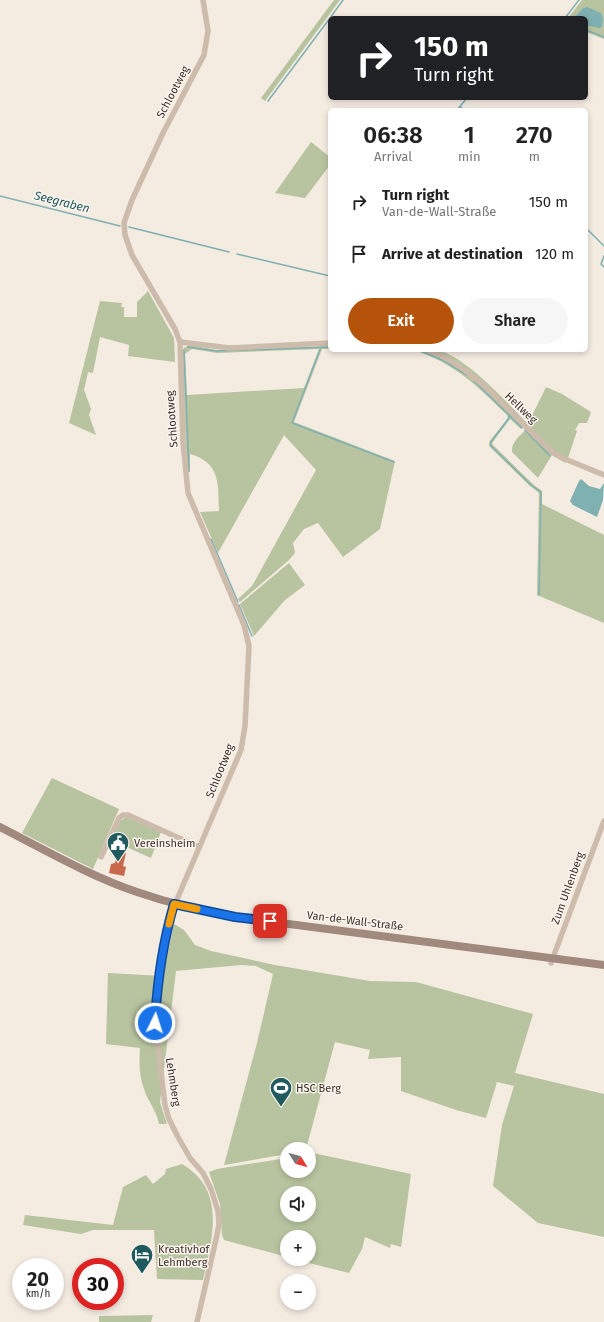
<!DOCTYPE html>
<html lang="en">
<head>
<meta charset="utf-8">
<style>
  body { margin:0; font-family:"Fira Sans",sans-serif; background:#f6f6f6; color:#222; height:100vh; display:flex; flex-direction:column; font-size:15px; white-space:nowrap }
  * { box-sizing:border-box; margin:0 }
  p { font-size:13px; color:#767676 }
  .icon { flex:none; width:22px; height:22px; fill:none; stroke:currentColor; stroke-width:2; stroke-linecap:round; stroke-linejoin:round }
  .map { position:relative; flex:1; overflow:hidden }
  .drawer { position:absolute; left:328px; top:108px; width:260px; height:244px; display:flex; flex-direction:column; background:#fff; border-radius:6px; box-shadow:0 2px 6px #0003 }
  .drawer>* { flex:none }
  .top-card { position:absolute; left:328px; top:16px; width:260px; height:84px; border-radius:6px; box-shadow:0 2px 6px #0003; background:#202124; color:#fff; overflow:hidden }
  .needle { width:26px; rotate:127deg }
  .fabs { position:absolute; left:280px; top:1142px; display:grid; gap:8px }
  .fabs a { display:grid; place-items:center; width:36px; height:36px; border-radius:50%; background:#fff; box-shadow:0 2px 6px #0003; font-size:20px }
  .speed { position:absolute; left:12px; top:1258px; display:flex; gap:8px; font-size:20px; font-weight:700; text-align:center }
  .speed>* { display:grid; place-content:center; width:52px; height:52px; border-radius:50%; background:#fff; box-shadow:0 2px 6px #0003; line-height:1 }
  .speed small { font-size:10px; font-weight:400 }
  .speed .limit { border:6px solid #d22; background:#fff; color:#111 }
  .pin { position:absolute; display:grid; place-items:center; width:34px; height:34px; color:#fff; margin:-17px; border-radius:8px; box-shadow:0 2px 6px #0006 }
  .me { position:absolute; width:44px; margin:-22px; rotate:4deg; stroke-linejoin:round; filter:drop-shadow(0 0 3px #0008) }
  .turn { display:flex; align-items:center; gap:14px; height:84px; padding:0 20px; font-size:18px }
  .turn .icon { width:52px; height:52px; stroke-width:2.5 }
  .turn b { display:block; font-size:28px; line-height:34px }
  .eta { display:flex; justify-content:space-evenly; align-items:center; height:68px; text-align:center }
  .eta b { font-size:24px; font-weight:600; line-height:28px }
  .cta { display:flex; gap:8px; margin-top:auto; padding:8px 20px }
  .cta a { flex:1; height:46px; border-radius:24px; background:#b45309; color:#fff; font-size:16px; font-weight:600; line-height:46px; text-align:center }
  .cta a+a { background:#f6f6f6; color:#222 }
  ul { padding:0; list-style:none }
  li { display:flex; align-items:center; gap:12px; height:52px; padding:0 20px }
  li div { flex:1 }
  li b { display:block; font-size:15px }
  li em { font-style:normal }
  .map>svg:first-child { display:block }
</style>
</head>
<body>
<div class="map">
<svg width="604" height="1322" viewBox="0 0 604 1322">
  <rect width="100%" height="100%" fill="#f4ebe1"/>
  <!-- green -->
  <path fill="#b8c4a0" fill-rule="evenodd" d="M 334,0 L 340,0 L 265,101 L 261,98 Z
    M 582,0 L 604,0 L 604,39 L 586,32 L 586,18 L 568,18 Z
    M 311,142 L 330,157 L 330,165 L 305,198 L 275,193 Z
    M 148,291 L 174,338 L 175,362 L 128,356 L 129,345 L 100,337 L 93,373 L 88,372 L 84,390 L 91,409 L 89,415 L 96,435 L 69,423 L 100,301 L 122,303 L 121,307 L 124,307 L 124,317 L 137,317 L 137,302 Z
    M 190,345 L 217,350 L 330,346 L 330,349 L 322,349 L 294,422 L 395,461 L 380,529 L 343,557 L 318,523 L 304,529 L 293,543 L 295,553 L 289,560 L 240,602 L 238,599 L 252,586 L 316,470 L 284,435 L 218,553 L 200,512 L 219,511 C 218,484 221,463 190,454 L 190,472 L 187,472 L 182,355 C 183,348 184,347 190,345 ZM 192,349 L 217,353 L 319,349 L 304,388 L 187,395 L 185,354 Z
    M 413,350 C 452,350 497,401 523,427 L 521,429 L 510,419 L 492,443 L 493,445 L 534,485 L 542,491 L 542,504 L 604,535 L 604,623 L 537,595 L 539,493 L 530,486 L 489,446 L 489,442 L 508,418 L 507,415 C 477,386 455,363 413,350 Z
    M 433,350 C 461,350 509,405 528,424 L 546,387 L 562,394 L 591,412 L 587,423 L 579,423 L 575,430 L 577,431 L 568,458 L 556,453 L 488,387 Z
    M 526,429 L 565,462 L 565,463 L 552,455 L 538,478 L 512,452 C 511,442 520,436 526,429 Z
    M 289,563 L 305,585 L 285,600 L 254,636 L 240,604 Z
    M 52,778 L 119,809 L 93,869 L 22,833 Z
    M 126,817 L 161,832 L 151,858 L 111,840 L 120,821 Z
    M 174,924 L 184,930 L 195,945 L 211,951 L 275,965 L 370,981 L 416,982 L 533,1014 L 515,1073 L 604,1094 L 604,1237 L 538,1223 L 493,1186 L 502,1125 L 514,1086 L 497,1082 L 486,1118 L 456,1110 L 401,1091 L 401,1057 L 368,1059 L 370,1050 L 335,1042 L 306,1149 L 287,1149 L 287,1154 L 224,1165 L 257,1043 L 273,974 L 256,966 L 241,965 L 176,971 L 160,1102 L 167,1124 L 159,1124 C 157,1111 148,1102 144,1089 C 139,1076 139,1062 140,1048 L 106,1044 L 108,973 L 163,976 Z
    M 313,1153 L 411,1174 L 401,1247 L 391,1244 L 390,1248 L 365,1237 L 362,1249 L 349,1273 L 293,1259 L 309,1259 L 309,1237 L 287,1237 L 287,1257 L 224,1240 L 222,1235 L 220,1204 L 209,1172 L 217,1169 L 287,1158 L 287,1171 L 309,1171 L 309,1154 ZM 287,1193 L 309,1193 L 309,1215 L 287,1215 Z
    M 182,1164 C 227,1190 212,1239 203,1280 L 157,1279 L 154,1230 L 93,1230 L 81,1234 L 23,1225 L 25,1215 L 113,1225 L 123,1187 L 146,1175 L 153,1184 L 165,1174 L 166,1169 Z
    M 153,1315 L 151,1322 L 99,1322 L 99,1316 Z"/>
  <!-- water -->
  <path fill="#7fb0b2" d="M 587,7 L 601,13 L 603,19 L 602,27 L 599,28 L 586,25 L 586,18 L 574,18 L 583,8 Z
    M 581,479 L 589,486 L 600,489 L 604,483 L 603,500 L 597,517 L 573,505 L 570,501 L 579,481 Z"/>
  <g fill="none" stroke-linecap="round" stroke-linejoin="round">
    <!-- stream -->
    <path stroke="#7fb0b2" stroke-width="1.5" d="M 330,18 L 343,0
      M 565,18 L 579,0
      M 586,30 L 604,37
      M 268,101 L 330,18
      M 460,106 L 464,110
      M 457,110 L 467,98
      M 0,196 L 120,226
      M 129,227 L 229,252
      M 586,228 L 604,246
      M 237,254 L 330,276
      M 604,256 L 601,264 L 604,267
      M 188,347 L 216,351 L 330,347
      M 321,347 L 292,423 L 394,462
      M 184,350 L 189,471
      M 418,350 L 442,360 L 467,375
      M 474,381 L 509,415 L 509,418 L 491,442 L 491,446 L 531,485 L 541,492 L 539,595
      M 509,415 L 522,428
      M 525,430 L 550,456
      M 211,539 L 238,602
      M 239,605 L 252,636"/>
  </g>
  <!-- building -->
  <path fill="#c8694b" d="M 118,851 L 126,853 L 123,866 L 126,867 L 124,876 L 109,873 L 111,864 L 115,863 Z"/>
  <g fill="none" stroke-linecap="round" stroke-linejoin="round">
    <!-- minor -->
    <path stroke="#cdbbac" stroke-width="5.5" d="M 180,342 L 230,348 L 330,343
      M 428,350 C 481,370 513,419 555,454 L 565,459 L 604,475
      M 101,857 L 119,818 L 123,815 L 128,815 L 199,847
      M 551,963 L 604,821
      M 197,1322 L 217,1235 L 219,1224 L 218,1211 L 211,1189 L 203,1173 L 190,1158 L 178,1137 L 169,1119 L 165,1105 L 155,1023 L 157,992 L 166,936 L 175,904 L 241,750 L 245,726 L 249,646 L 244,625 L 188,493 L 183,442 L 180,342 L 175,329 L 132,255 L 125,235 L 124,223 L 132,200 L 163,133 L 204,55 L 208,31 L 203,0"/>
    <!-- secondary -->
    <path stroke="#a18a7d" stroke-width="8" d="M 0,827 C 45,850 90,876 137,892 C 169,903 201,911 235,917 L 604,965"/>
  </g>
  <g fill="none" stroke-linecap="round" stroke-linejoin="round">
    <!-- route casing -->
    <g stroke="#114b97" stroke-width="10">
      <path id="route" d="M 155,1023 C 157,983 163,942 174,904 L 235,917 L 270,921"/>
    </g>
    <!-- route -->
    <use href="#route" stroke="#1a73e8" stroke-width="7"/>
    <!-- slow -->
    <path stroke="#f59e0b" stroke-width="7" d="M 169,924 L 174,904 L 197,909"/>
  </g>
  <!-- icons -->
  <defs>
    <g id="civic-pin" transform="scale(1.15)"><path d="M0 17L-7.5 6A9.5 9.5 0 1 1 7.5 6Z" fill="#1f5a5e" stroke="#fbf5ee"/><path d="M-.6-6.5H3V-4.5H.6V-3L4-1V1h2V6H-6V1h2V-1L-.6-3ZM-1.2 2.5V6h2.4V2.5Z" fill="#fff"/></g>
    <g id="stadium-pin" transform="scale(1.15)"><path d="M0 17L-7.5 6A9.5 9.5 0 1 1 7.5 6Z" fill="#1f5a5e" stroke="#fbf5ee"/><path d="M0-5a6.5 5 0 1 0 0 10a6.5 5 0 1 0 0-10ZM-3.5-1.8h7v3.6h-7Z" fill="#fff"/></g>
    <g id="hotel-pin" transform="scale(1.15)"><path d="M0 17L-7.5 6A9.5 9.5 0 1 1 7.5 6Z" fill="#1f5a5e" stroke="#fbf5ee"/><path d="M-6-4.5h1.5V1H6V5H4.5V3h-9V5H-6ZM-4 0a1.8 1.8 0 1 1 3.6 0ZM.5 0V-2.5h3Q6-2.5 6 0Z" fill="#fff"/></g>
  </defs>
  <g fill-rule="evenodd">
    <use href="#civic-pin" x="118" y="843"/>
    <use href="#stadium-pin" x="281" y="1088"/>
    <use href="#hotel-pin" x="142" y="1255"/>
  </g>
  <g text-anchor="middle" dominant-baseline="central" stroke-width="3" stroke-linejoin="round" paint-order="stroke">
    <!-- street labels -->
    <g font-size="11" fill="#3b302b" stroke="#fbf5ee">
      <text transform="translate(173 92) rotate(-62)">Schlootweg</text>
      <text transform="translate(521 408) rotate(44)">Hellweg</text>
      <text transform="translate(172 419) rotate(-94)">Schlootweg</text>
      <text transform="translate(220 771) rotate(-68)">Schlootweg</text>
      <text transform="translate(568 888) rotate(-70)">Zum Uhlenberg</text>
      <text transform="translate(355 921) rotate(7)">Van-de-Wall-Straße</text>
      <text transform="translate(173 1082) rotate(81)">Lehmberg</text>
    </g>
    <!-- poi labels -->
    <g font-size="11" fill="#3b302b" stroke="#fbf5ee" text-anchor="start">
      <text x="134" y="843">Vereinsheim</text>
      <text x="296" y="1088">HSC Berg</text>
      <text x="158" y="1249">Kreativhof<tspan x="158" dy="13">Lehmberg</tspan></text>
    </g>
    <!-- water labels -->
    <g font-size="12" font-style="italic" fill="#1f5a5e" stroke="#fbf5ee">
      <text transform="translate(62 202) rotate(14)">Seegraben</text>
    </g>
  </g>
</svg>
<div class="fabs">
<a><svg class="needle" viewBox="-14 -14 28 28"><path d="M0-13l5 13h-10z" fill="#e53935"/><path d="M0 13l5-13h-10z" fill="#767676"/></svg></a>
<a><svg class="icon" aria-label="sound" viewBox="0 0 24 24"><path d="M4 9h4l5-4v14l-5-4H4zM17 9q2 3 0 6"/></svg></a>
<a>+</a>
<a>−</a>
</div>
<div class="speed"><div>20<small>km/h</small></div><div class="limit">30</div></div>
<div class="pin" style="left:270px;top:921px;background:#d93025"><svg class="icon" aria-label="arrive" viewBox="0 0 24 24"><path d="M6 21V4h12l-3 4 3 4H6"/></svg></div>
<svg class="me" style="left:155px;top:1023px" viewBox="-20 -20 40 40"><circle r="17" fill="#1a73e8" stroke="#fff" stroke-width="3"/><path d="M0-11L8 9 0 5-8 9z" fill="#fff"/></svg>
<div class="top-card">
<div class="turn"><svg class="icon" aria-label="right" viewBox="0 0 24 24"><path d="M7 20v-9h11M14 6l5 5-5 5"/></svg><div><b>150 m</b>Turn right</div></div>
</div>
<section class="drawer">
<div class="eta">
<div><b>06:38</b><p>Arrival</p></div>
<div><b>1</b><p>min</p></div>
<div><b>270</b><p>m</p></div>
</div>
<ul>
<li><svg class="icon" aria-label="right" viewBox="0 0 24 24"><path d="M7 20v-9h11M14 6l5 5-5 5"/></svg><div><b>Turn right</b><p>Van-de-Wall-Straße</p></div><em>150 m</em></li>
<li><svg class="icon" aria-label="arrive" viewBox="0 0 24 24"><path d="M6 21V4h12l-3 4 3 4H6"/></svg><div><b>Arrive at destination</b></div><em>120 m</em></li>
</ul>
<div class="cta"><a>Exit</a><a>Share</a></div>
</section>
</div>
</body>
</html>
